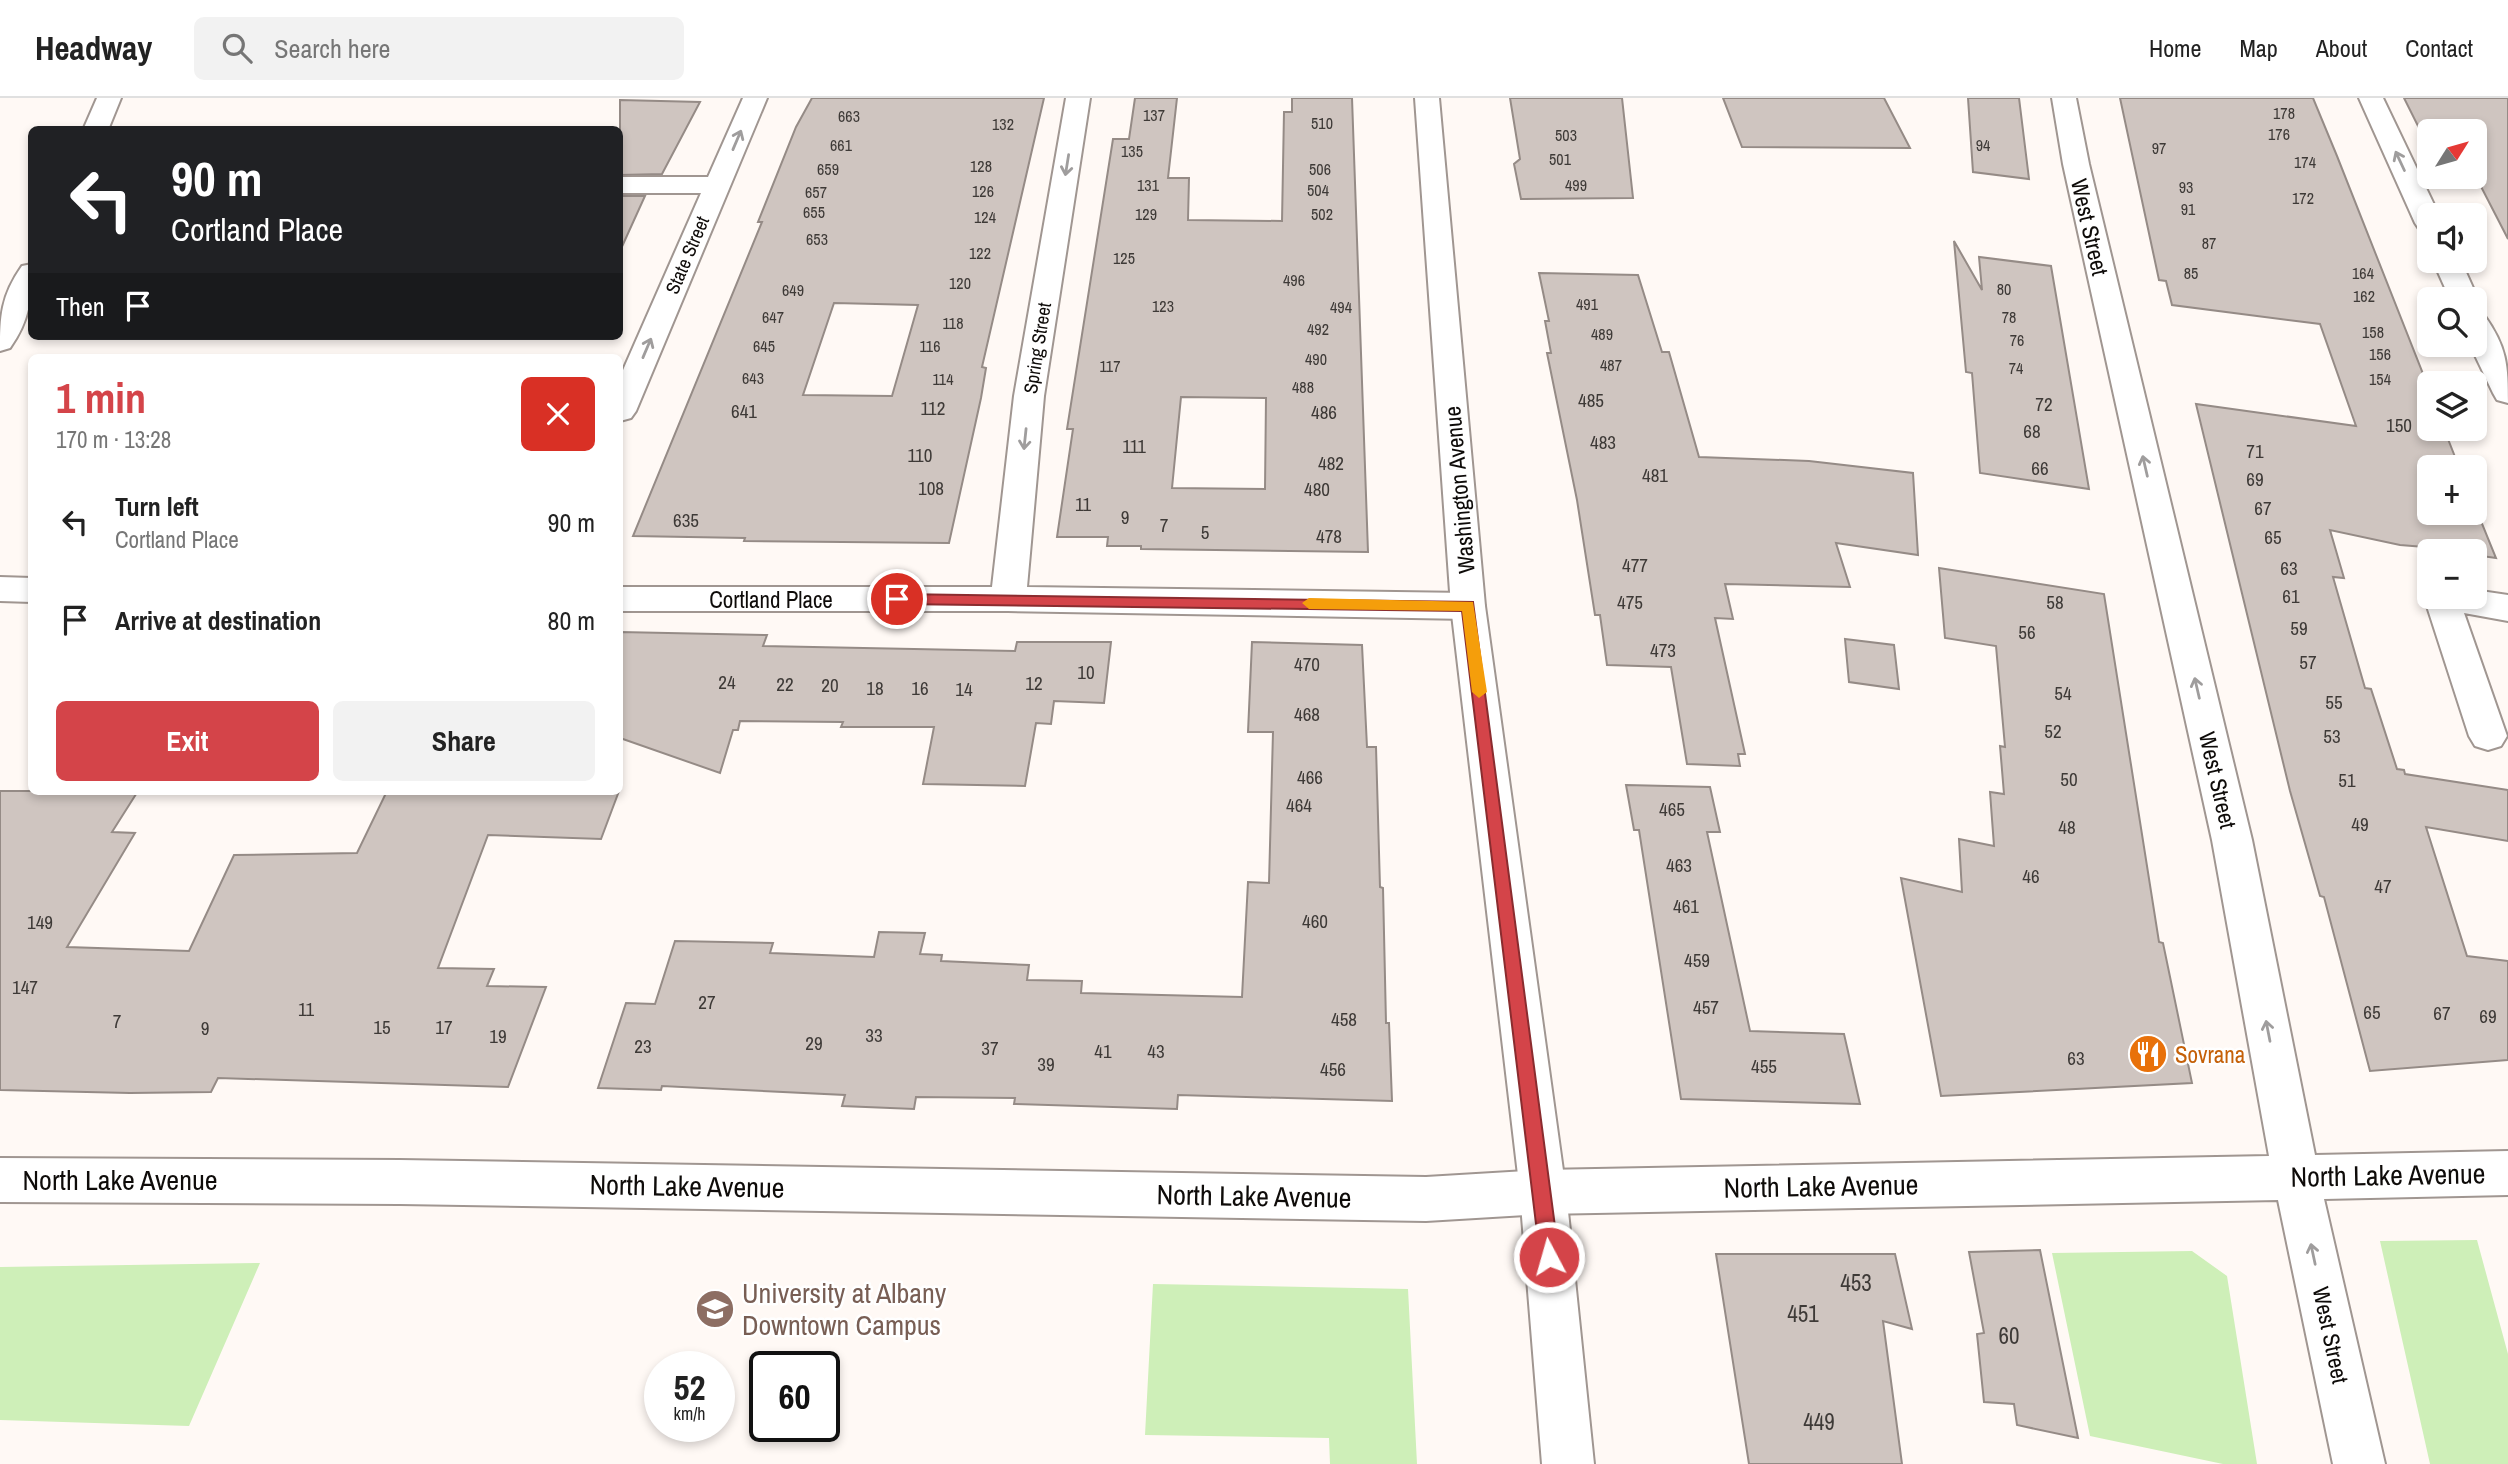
<!DOCTYPE html>
<html lang="en">
<head>
<meta charset="utf-8">
<style>
  body { margin:0; font-family:"Archivo Narrow",sans-serif; background:#f2f2f2; color:#222; height:100vh; display:flex; flex-direction:column; font-size:26px; white-space:nowrap }
  * { box-sizing:border-box; margin:0 }
  p { font-size:23px; color:#767676 }
  .icon { flex:none; width:38px; height:38px; fill:none; stroke:currentColor; stroke-width:2; stroke-linecap:round; stroke-linejoin:round }
  .map { position:relative; flex:1; overflow:hidden }
  .side { position:absolute; left:28px; top:256px; width:595px; height:441px; display:flex; flex-direction:column; background:#fff; border-radius:10px; box-shadow:0 4px 10px #0003 }
  .side>* { flex:none }
  .top-card { position:absolute; left:28px; top:28px; width:595px; height:214px; border-radius:10px; box-shadow:0 4px 10px #0003; background:#202124; color:#fff; overflow:hidden }
  .needle { width:46px; rotate:53deg }
  .tools { position:absolute; left:2417px; top:21px; display:grid; gap:14px }
  .tools a { display:grid; place-items:center; width:70px; height:70px; border-radius:10px; background:#fff; box-shadow:0 4px 10px #0003; font-size:35px }
  .speed { position:absolute; left:644px; top:1253px; display:flex; gap:14px; font-size:35px; font-weight:700; text-align:center }
  .speed>* { display:grid; place-content:center; width:91px; height:91px; border-radius:50%; background:#fff; box-shadow:0 4px 10px #0003; line-height:1 }
  .speed small { font-size:18px; font-weight:400 }
  .speed .limit { border:4px solid #111; border-radius:10px; background:#fff; color:#111 }
  .pin { position:absolute; display:grid; place-items:center; width:60px; height:60px; color:#fff; margin:-30px; border:4px solid #fff; border-radius:50%; box-shadow:0 2px 7px #0007 }
  .me { position:absolute; width:77px; margin:-38px; rotate:354deg; stroke-linejoin:round; filter:drop-shadow(0 0 5px #0008) }
  .turn { display:flex; align-items:center; gap:24px; height:147px; padding:0 28px; font-size:32px }
  .turn .icon { width:91px; height:91px; stroke-width:2.5 }
  .turn b { display:block; font-size:49px; line-height:60px }
  .then { display:flex; align-items:center; height:66px; padding:0 28px; background:#0003; gap:14px; font-size:26px }
  .round { display:grid; place-items:center; flex:none; width:74px; height:74px; border-radius:10px; background:#f2f2f2 }
  .head { display:flex; align-items:center; justify-content:space-between; height:119px; padding:0 28px }
  h1 { font-size:42px; font-weight:700; line-height:52px; color:#d44449 }
  .action { display:flex; gap:14px; margin-top:auto; padding:14px 28px }
  .action a { flex:1; height:80px; border-radius:10px; background:#d44449; color:#fff; font-size:28px; font-weight:700; line-height:80px; text-align:center }
  .action a+a { background:#f2f2f2; color:#222 }
  ul { padding:0; list-style:none }
  li { display:flex; align-items:center; gap:21px; height:98px; padding:0 28px }
  li div { flex:1 }
  li b { display:block; font-size:26px }
  li em { font-style:normal }
  header { display:flex; align-items:center; gap:42px; box-sizing:border-box; height:98px; padding:0 35px; background:#fff; border-bottom:2px solid #e0e0e0 }
  header strong { font-size:33px }
  nav { display:flex; gap:38px; margin-inline-start:auto; font-size:24px }
  .search { width:490px; height:63px; background:#f2f2f2; display:flex; align-items:center; gap:18px; box-sizing:border-box; padding:0 24px; border-radius:10px; color:#767676; font-size:26px }
  .map>svg:first-child { display:block }
</style>
</head>
<body>
<header>
<strong>Headway</strong>
<div class="search"><svg class="icon" aria-label="search" viewBox="0 0 24 24"><circle cx="10" cy="10" r="6"/><path d="M15 15l6 6"/></svg>Search here</div>
<nav><a>Home</a><a>Map</a><a>About</a><a>Contact</a></nav>
</header>
<div class="map">
<svg width="2508" height="1366" viewBox="0 0 2508 1366">
  <rect width="100%" height="100%" fill="#fff9f5"/>
  <!-- green -->
  <path fill="#ceefb8" d="M 2477,1142 L 2508,1256 L 2508,1366 L 2430,1366 L 2380,1143 Z
    M 2192,1153 L 2227,1178 L 2257,1366 L 2223,1366 L 2090,1338 L 2052,1155 Z
    M 260,1165 L 189,1328 L 0,1322 L 0,1169 Z
    M 1153,1186 L 1408,1191 L 1417,1366 L 1330,1366 L 1329,1340 L 1145,1337 Z"/>
  <!-- building -->
  <path fill="#cfc5c0" stroke="#958b86" stroke-width="2" fill-rule="evenodd" d="M 812,0 L 1044,0 L 982,269 L 986,270 L 981,300 L 949,445 L 744,443 L 745,440 L 633,438 L 762,124 L 758,124 L 796,29 ZM 834,205 L 918,207 L 892,298 L 803,297 Z
    M 1135,0 L 1177,0 L 1168,80 L 1189,80 L 1188,122 L 1282,123 L 1284,14 L 1292,14 L 1292,0 L 1352,0 L 1368,454 L 1141,451 L 1141,448 L 1107,448 L 1108,439 L 1057,439 L 1073,331 L 1067,331 L 1113,41 L 1129,41 ZM 1181,299 L 1266,300 L 1265,391 L 1172,390 Z
    M 1510,0 L 1622,0 L 1633,100 L 1521,101 L 1514,66 L 1520,61 Z
    M 1723,0 L 1884,0 L 1910,50 L 1742,49 Z
    M 1968,0 L 2019,0 L 2029,81 L 1973,74 Z
    M 2120,0 L 2313,0 L 2337,58 L 2429,291 L 2429,331 L 2444,331 L 2459,369 L 2429,369 L 2429,415 L 2474,415 L 2474,406 L 2496,460 L 2474,457 L 2474,453 L 2400,447 L 2330,432 L 2344,480 L 2333,479 L 2365,590 L 2371,591 L 2397,671 L 2404,672 L 2405,676 L 2508,692 L 2508,743 L 2426,729 L 2467,858 L 2508,863 L 2508,962 L 2370,973 L 2324,799 L 2320,798 L 2290,693 L 2196,306 L 2356,328 L 2320,226 L 2172,207 L 2166,183 L 2159,182 Z
    M 2404,0 L 2508,0 L 2508,141 L 2474,75 L 2474,33 L 2429,33 L 2429,42 L 2425,42 Z
    M 620,2 L 700,4 L 662,76 L 620,77 Z
    M 620,98 L 645,98 L 620,153 L 620,97 Z
    M 1954,143 L 1982,192 L 1979,159 L 2051,168 L 2089,391 L 1980,375 L 1972,275 L 1966,274 Z
    M 1539,175 L 1638,177 L 1662,254 L 1669,254 L 1699,359 L 1809,363 L 1913,375 L 1918,457 L 1836,445 L 1850,489 L 1725,486 L 1733,521 L 1715,520 L 1745,656 L 1738,656 L 1740,668 L 1687,666 L 1671,569 L 1607,567 L 1600,517 L 1595,517 L 1577,402 L 1547,255 L 1551,255 L 1545,223 L 1549,223 Z
    M 1939,470 L 2104,496 L 2159,844 L 2163,845 L 2192,985 L 1941,998 L 1901,780 L 1962,794 L 1959,741 L 1994,748 L 1990,694 L 2004,696 L 2000,648 L 2005,649 L 1996,548 L 1945,540 Z
    M 620,534 L 767,537 L 763,548 L 914,551 L 1015,553 L 1017,544 L 1111,544 L 1104,605 L 1054,603 L 1051,626 L 1036,625 L 1025,688 L 923,686 L 934,629 L 841,629 L 843,624 L 740,623 L 738,632 L 733,632 L 720,675 L 620,640 Z
    M 1845,541 L 1894,547 L 1899,591 L 1849,584 Z
    M 1252,544 L 1362,547 L 1367,649 L 1376,649 L 1380,789 L 1383,790 L 1386,925 L 1389,925 L 1392,1003 L 1178,997 L 1177,1011 L 1014,1006 L 1015,1000 L 916,999 L 914,1011 L 842,1008 L 845,997 L 662,988 L 661,992 L 598,990 L 626,905 L 655,906 L 675,843 L 773,845 L 770,855 L 874,859 L 879,834 L 925,835 L 920,856 L 942,857 L 941,863 L 1029,867 L 1027,882 L 1082,883 L 1081,895 L 1242,899 L 1248,784 L 1269,785 L 1273,634 L 1248,634 Z
    M 1626,687 L 1710,689 L 1720,734 L 1707,734 L 1750,933 L 1844,936 L 1860,1006 L 1681,1001 L 1639,732 L 1634,732 Z
    M 0,693 L 138,693 L 112,734 L 135,735 L 67,849 L 189,853 L 234,757 L 357,755 L 387,693 L 619,693 L 601,741 L 488,737 L 438,870 L 494,871 L 487,888 L 546,889 L 508,989 L 218,980 L 211,994 L 130,995 L 0,992 Z
    M 2040,1152 L 2078,1340 L 2017,1327 L 2014,1306 L 1984,1304 L 1977,1236 L 1984,1235 L 1969,1154 Z
    M 1716,1156 L 1895,1156 L 1912,1231 L 1883,1223 L 1902,1366 L 1749,1366 Z"/>
  <g fill="none" stroke-linecap="round" stroke-linejoin="round">
    <!-- minor casing -->
    <g stroke="#a09691" stroke-width="4">
      <path id="minor" d="M 97,0 L 121,0 L 108,32 L 83,32 Z
        M 743,0 L 767,0 L 636,313 L 631,320 L 620,323 L 620,279 L 701,95 L 620,95 L 620,79 L 708,79 Z
        M 1066,0 L 1090,0 L 1044,298 L 1027,489 L 1468,495 L 1480,499 L 1485,508 L 1480,517 L 1468,521 L 1008,513 L 620,513 L 620,489 L 992,489 L 1014,298 Z
        M 2052,0 L 2076,0 L 2089,66 L 2252,742 L 2315,1057 L 2508,1053 L 2508,1097 L 2324,1101 L 2385,1366 L 2333,1366 L 2278,1102 L 1543,1116 L 1426,1123 L 400,1106 L 0,1104 L 0,1060 L 400,1062 L 1426,1079 L 1543,1072 L 2269,1058 L 2212,742 L 2063,66 Z
        M 2359,0 L 2383,0 L 2439,117 L 2429,117 L 2429,133 L 2419,131 L 2415,125 Z
        M 2433,163 L 2461,163 L 2478,201 L 2474,207 L 2474,201 L 2450,201 Z
        M 32,166 C 32,199 30,222 10,250 L 0,253 C 0,218 1,198 22,168 Z
        M 2474,214 L 2484,217 C 2507,249 2508,267 2508,305 L 2497,302 L 2493,295 L 2470,247 L 2474,247 Z
        M 0,479 L 32,480 L 32,504 L 0,503 Z
        M 2429,490 L 2429,499 L 2474,499 L 2474,492 L 2508,497 L 2508,523 L 2464,515 L 2507,638 L 2501,648 L 2488,652 L 2475,648 L 2469,638 L 2424,499 Z"/>
    </g>
    <!-- major casing -->
    <g stroke="#a09691" stroke-width="4">
      <path id="major" d="M 1415,0 L 1439,0 L 1485,508 L 1566,1094 L 1594,1366 L 1542,1366 L 1520,1094 L 1451,508 Z"/>
    </g>
    <!-- minor -->
    <use href="#minor" fill="#fff" fill-rule="evenodd"/>
    <!-- major -->
    <use href="#major" fill="#fff" fill-rule="evenodd"/>
  </g>
  <!-- one-way arrows -->
  <defs><path id="oneway-shaft" d="M-6 0H5M1.5-3L5.5 0L1.5 3" fill="none" stroke-width="1.6" stroke-linecap="round" stroke-linejoin="round" transform="scale(1.75)"/></defs>
  <g stroke="#9f9d9d">
    <use href="#oneway-shaft" transform="translate(737 42) rotate(-67)"/>
    <use href="#oneway-shaft" transform="translate(2400 63) rotate(-115)"/>
    <use href="#oneway-shaft" transform="translate(1067 67) rotate(99)"/>
    <use href="#oneway-shaft" transform="translate(647 250) rotate(-67)"/>
    <use href="#oneway-shaft" transform="translate(1025 341) rotate(96)"/>
    <use href="#oneway-shaft" transform="translate(2145 368) rotate(-103)"/>
    <use href="#oneway-shaft" transform="translate(2197 590) rotate(-103)"/>
    <use href="#oneway-shaft" transform="translate(2268 933) rotate(-101)"/>
    <use href="#oneway-shaft" transform="translate(2313 1156) rotate(-102)"/>
  </g>
  <!-- route -->
  <path fill="#d44449" stroke="#8a2c2f" stroke-width="2" d="M 897,496 L 1473,504 L 1559,1159 L 1556,1166 L 1549,1169 L 1542,1166 L 1540,1159 L 1462,513 L 897,506 L 890,501 Z"/>
  <!-- slow -->
  <path fill="#f59e0b" d="M 1309,500 L 1473,504 L 1487,594 L 1479,600 L 1472,594 L 1462,513 L 1309,511 L 1302,505 Z"/>
  <!-- icons -->
  <defs>
    <g id="restaurant-disc" transform="scale(2.0125)"><circle r="9.5" fill="#e8710a" stroke="#fff"/><path d="M-5-6h1v4h1v-4h1v4h1v-4h1v5L-1.5 .5V6h-2V.5L-5-1ZM5-6V6H3V1.5H1.5Q1.5-4 5-6Z" fill="#fff"/></g>
    <g id="university-disc" transform="scale(2.0125)"><circle r="9.5" fill="#8d6e63" stroke="#fff"/><path d="M0-5L7-2L0 1L-7-2ZM-4 1L0 2.5L4 1V4Q0 6-4 4Z" fill="#fff"/></g>
  </defs>
  <g fill-rule="evenodd">
    <use href="#restaurant-disc" x="2148" y="956"/>
    <use href="#university-disc" x="715" y="1211"/>
  </g>
  <g text-anchor="middle" dominant-baseline="central" stroke-width="5" stroke-linejoin="round" paint-order="stroke">
    <!-- far-number labels -->
    <g font-size="16" fill="#3e3a37">
      <text x="2284" y="15">178</text>
      <text x="1154" y="17">137</text>
      <text x="849" y="18">663</text>
      <text x="1322" y="25">510</text>
      <text x="1003" y="26">132</text>
      <text x="2279" y="36">176</text>
      <text x="1566" y="37">503</text>
      <text x="841" y="47">661</text>
      <text x="1983" y="47">94</text>
      <text x="2159" y="50">97</text>
      <text x="1132" y="53">135</text>
      <text x="1560" y="61">501</text>
      <text x="2305" y="64">174</text>
      <text x="981" y="68">128</text>
      <text x="828" y="71">659</text>
      <text x="1320" y="71">506</text>
      <text x="1148" y="87">131</text>
      <text x="1576" y="87">499</text>
      <text x="2186" y="89">93</text>
      <text x="1318" y="92">504</text>
      <text x="983" y="93">126</text>
      <text x="816" y="94">657</text>
      <text x="2303" y="100">172</text>
      <text x="2188" y="111">91</text>
      <text x="814" y="114">655</text>
      <text x="1146" y="116">129</text>
      <text x="1322" y="116">502</text>
      <text x="985" y="119">124</text>
      <text x="817" y="141">653</text>
      <text x="2209" y="145">87</text>
      <text x="980" y="155">122</text>
      <text x="1124" y="160">125</text>
      <text x="2191" y="175">85</text>
      <text x="2363" y="175">164</text>
      <text x="1294" y="182">496</text>
      <text x="960" y="185">120</text>
      <text x="2004" y="191">80</text>
      <text x="793" y="192">649</text>
      <text x="2364" y="198">162</text>
      <text x="1587" y="206">491</text>
      <text x="1163" y="208">123</text>
      <text x="1341" y="209">494</text>
      <text x="773" y="219">647</text>
      <text x="2009" y="219">78</text>
      <text x="953" y="225">118</text>
      <text x="1318" y="231">492</text>
      <text x="2373" y="234">158</text>
      <text x="1602" y="236">489</text>
      <text x="2017" y="242">76</text>
      <text x="764" y="248">645</text>
      <text x="930" y="248">116</text>
      <text x="2380" y="256">156</text>
      <text x="1316" y="261">490</text>
      <text x="1611" y="267">487</text>
      <text x="1110" y="268">117</text>
      <text x="2016" y="270">74</text>
      <text x="753" y="280">643</text>
      <text x="943" y="281">114</text>
      <text x="2380" y="281">154</text>
      <text x="1303" y="289">488</text>
    </g>
    <!-- far-street labels -->
    <g font-size="19" fill="#0e0b09" stroke="#fff">
      <text transform="translate(687 157) rotate(-67)">State Street</text>
      <text transform="translate(1037 250) rotate(-81)">Spring Street</text>
    </g>
    <!-- number labels -->
    <g font-size="19" fill="#3e3a37">
      <text x="1591" y="302">485</text>
      <text x="2044" y="306">72</text>
      <text x="933" y="310">112</text>
      <text x="744" y="313">641</text>
      <text x="1324" y="314">486</text>
      <text x="2399" y="327">150</text>
      <text x="2032" y="333">68</text>
      <text x="1603" y="344">483</text>
      <text x="1134" y="348">111</text>
      <text x="2255" y="353">71</text>
      <text x="920" y="357">110</text>
      <text x="1331" y="365">482</text>
      <text x="2040" y="370">66</text>
      <text x="1655" y="377">481</text>
      <text x="2255" y="381">69</text>
      <text x="931" y="390">108</text>
      <text x="1317" y="391">480</text>
      <text x="1083" y="406">11</text>
      <text x="2263" y="410">67</text>
      <text x="1125" y="419">9</text>
      <text x="686" y="422">635</text>
      <text x="1164" y="427">7</text>
      <text x="1205" y="434">5</text>
      <text x="1329" y="438">478</text>
      <text x="2273" y="439">65</text>
      <text x="1635" y="467">477</text>
      <text x="2289" y="470">63</text>
      <text x="2291" y="498">61</text>
      <text x="1630" y="504">475</text>
      <text x="2055" y="504">58</text>
      <text x="2299" y="530">59</text>
      <text x="2027" y="534">56</text>
      <text x="1663" y="552">473</text>
      <text x="2308" y="564">57</text>
      <text x="1307" y="566">470</text>
      <text x="1086" y="574">10</text>
      <text x="727" y="584">24</text>
      <text x="1034" y="585">12</text>
      <text x="785" y="586">22</text>
      <text x="830" y="587">20</text>
      <text x="875" y="590">18</text>
      <text x="920" y="590">16</text>
      <text x="964" y="591">14</text>
      <text x="2063" y="595">54</text>
      <text x="2334" y="604">55</text>
      <text x="1307" y="616">468</text>
      <text x="2053" y="633">52</text>
      <text x="2332" y="638">53</text>
      <text x="1310" y="679">466</text>
      <text x="2069" y="681">50</text>
      <text x="2347" y="682">51</text>
      <text x="1299" y="707">464</text>
      <text x="1672" y="711">465</text>
      <text x="2360" y="726">49</text>
      <text x="2067" y="729">48</text>
      <text x="1679" y="767">463</text>
      <text x="2031" y="778">46</text>
      <text x="2383" y="788">47</text>
      <text x="1686" y="808">461</text>
      <text x="1315" y="823">460</text>
      <text x="40" y="824">149</text>
      <text x="1697" y="862">459</text>
      <text x="25" y="889">147</text>
      <text x="707" y="904">27</text>
      <text x="1706" y="909">457</text>
      <text x="306" y="911">11</text>
      <text x="2372" y="914">65</text>
      <text x="2442" y="915">67</text>
      <text x="2488" y="918">69</text>
      <text x="1344" y="921">458</text>
      <text x="117" y="923">7</text>
      <text x="382" y="929">15</text>
      <text x="444" y="929">17</text>
      <text x="205" y="930">9</text>
      <text x="874" y="937">33</text>
      <text x="498" y="938">19</text>
      <text x="814" y="945">29</text>
      <text x="643" y="948">23</text>
      <text x="990" y="950">37</text>
      <text x="1103" y="953">41</text>
      <text x="1156" y="953">43</text>
      <text x="2076" y="960">63</text>
      <text x="1046" y="966">39</text>
      <text x="1764" y="968">455</text>
      <text x="1333" y="971">456</text>
    </g>
    <!-- street labels -->
    <g font-size="23" fill="#0e0b09" stroke="#fff">
      <text transform="translate(2090 129) rotate(77)">West Street</text>
      <text transform="translate(1459 392) rotate(-95)">Washington Avenue</text>
      <text x="771" y="501">Cortland Place</text>
      <text transform="translate(2218 682) rotate(77)">West Street</text>
      <text transform="translate(2331 1237) rotate(78)">West Street</text>
    </g>
    <!-- food labels -->
    <g font-size="23" fill="#c56008" stroke="#fff" text-anchor="start">
      <text x="2175" y="956">Sovrana</text>
    </g>
    <!-- near-number labels -->
    <g font-size="23" fill="#3e3a37">
      <text x="1856" y="1184">453</text>
      <text x="1803" y="1215">451</text>
      <text x="2009" y="1237">60</text>
      <text x="1819" y="1323">449</text>
    </g>
    <!-- near-street labels -->
    <g font-size="28" fill="#0e0b09" stroke="#fff">
      <text transform="translate(2388 1077) rotate(-1)">North Lake Avenue</text>
      <text x="120" y="1082">North Lake Avenue</text>
      <text transform="translate(687 1088) rotate(1)">North Lake Avenue</text>
      <text transform="translate(1821 1088) rotate(-1)">North Lake Avenue</text>
      <text transform="translate(1254 1098) rotate(1)">North Lake Avenue</text>
    </g>
    <!-- near-education labels -->
    <g font-size="28" fill="#785e54" stroke="#fff" text-anchor="start">
      <text x="742" y="1195">University at Albany<tspan x="742" dy="32">Downtown Campus</tspan></text>
    </g>
  </g>
</svg>
<div class="tools">
<a><svg class="needle" viewBox="-14 -14 28 28"><path d="M0-13l5 13h-10z" fill="#e53935"/><path d="M0 13l5-13h-10z" fill="#767676"/></svg></a>
<a><svg class="icon" aria-label="sound" viewBox="0 0 24 24"><path d="M4 9h4l5-4v14l-5-4H4zM17 9q2 3 0 6"/></svg></a>
<a><svg class="icon" aria-label="search" viewBox="0 0 24 24"><circle cx="10" cy="10" r="6"/><path d="M15 15l6 6"/></svg></a>
<a><svg class="icon" aria-label="layers" viewBox="0 0 24 24"><path d="M12 4l9 5-9 5-9-5zM3 14l9 5 9-5"/></svg></a>
<a>+</a>
<a>−</a>
</div>
<div class="speed"><div>52<small>km/h</small></div><div class="limit">60</div></div>
<div class="pin" style="left:897px;top:501px;background:#d93025"><svg class="icon" aria-label="arrive" viewBox="0 0 24 24"><path d="M6 21V4h12l-3 4 3 4H6"/></svg></div>
<svg class="me" style="left:1549px;top:1159px" viewBox="-20 -20 40 40"><circle r="17" fill="#d44449" stroke="#fff" stroke-width="3"/><path d="M0-11L8 9 0 5-8 9z" fill="#fff"/></svg>
<div class="top-card">
<div class="turn"><svg class="icon" aria-label="left" viewBox="0 0 24 24"><path d="M17 20v-9H6M10 6l-5 5 5 5"/></svg><div><b>90 m</b>Cortland Place</div></div>
<div class="then">Then<svg class="icon" aria-label="arrive" viewBox="0 0 24 24"><path d="M6 21V4h12l-3 4 3 4H6"/></svg></div>
</div>
<section class="side">
<div class="head"><div><h1>1 min</h1><p>170 m · 13:28</p></div><a class="round" style="background:#d93025;color:#fff"><svg class="icon" aria-label="close" viewBox="0 0 24 24"><path d="M6 6l12 12M18 6L6 18"/></svg></a></div>
<ul>
<li><svg class="icon" aria-label="left" viewBox="0 0 24 24"><path d="M17 20v-9H6M10 6l-5 5 5 5"/></svg><div><b>Turn left</b><p>Cortland Place</p></div><em>90 m</em></li>
<li><svg class="icon" aria-label="arrive" viewBox="0 0 24 24"><path d="M6 21V4h12l-3 4 3 4H6"/></svg><div><b>Arrive at destination</b></div><em>80 m</em></li>
</ul>
<div class="action"><a>Exit</a><a>Share</a></div>
</section>
</div>
</body>
</html>
